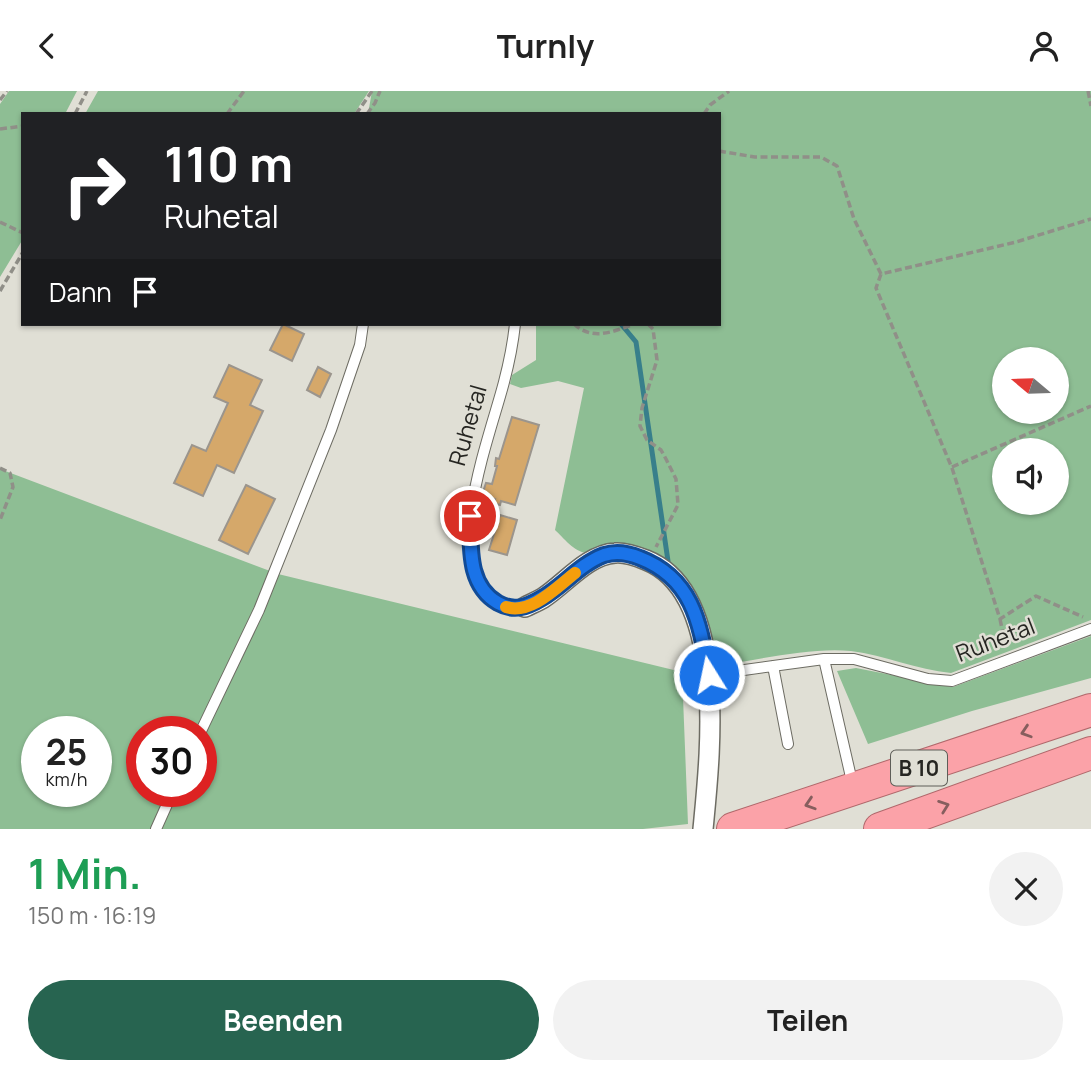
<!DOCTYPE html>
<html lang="de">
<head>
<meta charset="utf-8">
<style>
  body { margin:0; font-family:Manrope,sans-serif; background:#f2f2f2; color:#222; height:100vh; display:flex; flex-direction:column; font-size:26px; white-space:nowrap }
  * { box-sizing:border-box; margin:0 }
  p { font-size:23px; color:#767676 }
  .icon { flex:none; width:38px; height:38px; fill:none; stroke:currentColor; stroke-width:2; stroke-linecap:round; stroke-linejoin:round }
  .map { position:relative; height:738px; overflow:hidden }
  .panel { display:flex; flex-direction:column; background:#fff; flex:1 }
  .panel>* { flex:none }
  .top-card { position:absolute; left:21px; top:21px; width:700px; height:214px; border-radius:0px; box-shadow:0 2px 5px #0004; background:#202124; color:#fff; overflow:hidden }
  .needle { width:46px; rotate:289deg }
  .fabs { position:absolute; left:992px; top:256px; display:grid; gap:14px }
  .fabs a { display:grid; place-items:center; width:77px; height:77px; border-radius:50%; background:#fff; box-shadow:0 2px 5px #0004; font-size:35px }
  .speed { position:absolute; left:21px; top:625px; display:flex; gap:14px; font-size:35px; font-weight:700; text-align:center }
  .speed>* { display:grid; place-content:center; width:91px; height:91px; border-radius:50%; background:#fff; box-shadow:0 2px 5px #0004; line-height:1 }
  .speed small { font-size:18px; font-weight:400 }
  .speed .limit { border:10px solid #d22; background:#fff; color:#111 }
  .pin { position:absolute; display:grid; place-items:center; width:60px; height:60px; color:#fff; margin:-30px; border:4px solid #fff; border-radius:50%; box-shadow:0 2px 7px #0007 }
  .me { position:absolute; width:77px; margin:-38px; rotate:350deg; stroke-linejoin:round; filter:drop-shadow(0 0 5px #0008) }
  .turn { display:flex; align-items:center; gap:24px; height:147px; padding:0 28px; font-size:32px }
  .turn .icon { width:91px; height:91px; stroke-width:2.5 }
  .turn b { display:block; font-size:49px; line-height:60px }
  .then { display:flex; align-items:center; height:66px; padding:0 28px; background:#0003; gap:14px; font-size:26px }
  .round { display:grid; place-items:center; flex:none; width:74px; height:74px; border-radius:37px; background:#f2f2f2 }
  .headline { display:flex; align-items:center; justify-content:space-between; height:119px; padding:0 28px }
  h1 { font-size:42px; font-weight:700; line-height:52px; color:#1e9e55 }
  .cta { display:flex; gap:14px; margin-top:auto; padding:14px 28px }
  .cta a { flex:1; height:80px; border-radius:42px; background:#276450; color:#fff; font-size:28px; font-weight:700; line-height:80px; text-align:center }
  .cta a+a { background:#f2f2f2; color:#222 }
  header { display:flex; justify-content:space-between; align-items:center; height:91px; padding:0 28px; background:#fff; font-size:32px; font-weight:700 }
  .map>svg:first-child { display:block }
</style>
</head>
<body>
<header><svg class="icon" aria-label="back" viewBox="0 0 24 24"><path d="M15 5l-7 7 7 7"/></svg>Turnly<svg class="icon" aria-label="person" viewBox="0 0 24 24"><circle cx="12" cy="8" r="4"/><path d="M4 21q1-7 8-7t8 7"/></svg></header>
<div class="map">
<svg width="1091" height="738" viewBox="0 0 1091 738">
  <rect width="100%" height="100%" fill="#e0dfd5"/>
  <!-- green -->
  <path fill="#8ebe94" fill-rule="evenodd" d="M 9,0 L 77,0 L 65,23 L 23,23 L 23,148 L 0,186 L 0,13 Z
    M 98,0 L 369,0 L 354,23 L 85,23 Z
    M 372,0 L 1091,0 L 1091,529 L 951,582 C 917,579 885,564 851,560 C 811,556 757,569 716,575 C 708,527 698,479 647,460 C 638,456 626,451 616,452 C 606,452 599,459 590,461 C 577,465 564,447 555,439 L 584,297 L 558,290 L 521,297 L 510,293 L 512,284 L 536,269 L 536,233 L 719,233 L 719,23 L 368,23 ZM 1004,268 L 1057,268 L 1057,320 L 1004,320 ZM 1004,359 L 1057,359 L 1057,411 L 1004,411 Z
    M 0,378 L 278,483 L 682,581 L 688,733 L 643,738 L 0,738 ZM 37,640 L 96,640 L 96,700 L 37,700 ZM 142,640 L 201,640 L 201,700 L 142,700 Z
    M 1091,545 L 1091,587 L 972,620 L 868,653 L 837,580 L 856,577 L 953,596 Z"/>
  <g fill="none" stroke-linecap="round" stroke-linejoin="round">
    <!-- stream -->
    <path stroke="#387f8b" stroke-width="5" d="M 621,233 L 636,251 L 668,470"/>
  </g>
  <!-- building -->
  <path fill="#d5a86a" stroke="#9b958d" stroke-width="2" d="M 283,233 L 304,243 L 292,270 L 270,259 Z
    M 229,274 L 262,289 L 250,314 L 263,320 L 234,382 L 217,374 L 203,405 L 174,392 L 192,354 L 206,360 L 228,312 L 214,306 Z
    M 318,276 L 331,283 L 320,306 L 307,299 Z
    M 512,326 L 539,334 L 515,414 L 501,410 L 500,414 L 493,412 L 495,408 L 482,404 L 486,392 L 492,393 L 497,375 L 495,375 L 496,367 L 499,368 Z
    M 246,394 L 275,408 L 248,463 L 219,449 Z
    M 500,424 L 517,429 L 507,464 L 489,459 Z"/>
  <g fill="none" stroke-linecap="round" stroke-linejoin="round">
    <!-- service casing -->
    <g stroke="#6d6c63" stroke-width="12">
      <path id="service" d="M 515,233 C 513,252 509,272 504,291 C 491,342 445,459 486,503 C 497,515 510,518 525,516
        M 824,568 L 853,695
        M 773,575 L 788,653
        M 708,584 L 824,568 L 854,568 L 928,588 L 952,590 L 1091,538
        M 201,640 L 259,519 L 331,339 L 360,254 L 363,233
        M 156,738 L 173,700"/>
    </g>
    <!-- minor casing -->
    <g stroke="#6d6c63" stroke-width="22">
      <path id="minor" d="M 525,516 C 531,513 538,510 543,507 C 566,492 587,464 615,462 C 625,461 636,465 646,469 C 729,502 710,666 703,738"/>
    </g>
    <!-- trunk casing -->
    <g stroke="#b0686b" stroke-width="34">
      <path id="trunk" d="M 733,738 L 1091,619
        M 880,738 L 1091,662"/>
    </g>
    <!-- path -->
    <path stroke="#908f88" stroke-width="3.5" stroke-dasharray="7 3.5" stroke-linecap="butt" d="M 1088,0 L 1091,15
      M 0,9 L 7,0
      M 75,23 L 87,0
      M 227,23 L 244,0
      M 356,23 L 372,0
      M 367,23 L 375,12 L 380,0
      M 704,23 L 710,14 L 729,0
      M 0,38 L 23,35
      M 719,60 L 755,66 L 821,66 L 837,75 L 854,128 L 881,183 L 1016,151 L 1091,128
      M 0,131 L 23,142
      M 881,183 L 876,197 L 952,377 L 1000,528 L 1036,505 L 1083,526
      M 0,200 L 23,161
      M 574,233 C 592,250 613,241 634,233
      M 648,233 L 653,238 L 657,269 L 642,317 L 640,335 L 647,349 L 661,359 L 666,368 L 676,388 L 678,414 L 656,456
      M 952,376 L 1091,315
      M 0,377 L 10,382 L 13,396 L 0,429
      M 1000,528 L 1006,557"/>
    <!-- service -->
    <use href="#service" stroke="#fff" stroke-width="10"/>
    <!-- minor -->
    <use href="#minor" stroke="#fff" stroke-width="19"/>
    <!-- trunk -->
    <use href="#trunk" stroke="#fba2a8" stroke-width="32"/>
  </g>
  <!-- one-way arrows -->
  <defs><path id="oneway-chevron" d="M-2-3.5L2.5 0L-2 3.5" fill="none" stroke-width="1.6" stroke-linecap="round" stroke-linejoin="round" transform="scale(1.75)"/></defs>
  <g stroke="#865e5e">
    <use href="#oneway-chevron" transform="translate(1026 641) rotate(162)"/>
    <use href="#oneway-chevron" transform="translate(810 713) rotate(162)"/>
    <use href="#oneway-chevron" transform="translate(944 715) rotate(-20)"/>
  </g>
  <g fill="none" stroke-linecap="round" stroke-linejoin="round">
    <!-- route casing -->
    <g stroke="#114b97" stroke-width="18">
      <path id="route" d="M 470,425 C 471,456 467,494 498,512 C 514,521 527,516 542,507 C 563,495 580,473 604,464 C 616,460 628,462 640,467 C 694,488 700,534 709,584"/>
    </g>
    <!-- route -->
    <use href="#route" stroke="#1a73e8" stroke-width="12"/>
    <!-- slow -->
    <path stroke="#f59e0b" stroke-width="12" d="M 506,516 C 531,524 557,496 575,482"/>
  </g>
  <g text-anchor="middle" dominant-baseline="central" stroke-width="5" stroke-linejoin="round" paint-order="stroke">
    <!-- shield labels -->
    <rect fill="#e0dfd5" stroke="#5e5e58" stroke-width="2" x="891" y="659.5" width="56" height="35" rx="5"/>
    <g font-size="21" font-weight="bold" fill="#262622">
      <text x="919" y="677">B 10</text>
    </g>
    <!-- street labels -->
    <g font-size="23" fill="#262622" stroke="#e0dfd5">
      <text transform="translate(467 334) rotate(-74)">Ruhetal</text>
      <text transform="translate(995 548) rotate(-21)">Ruhetal</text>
    </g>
  </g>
</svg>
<div class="fabs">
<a><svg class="needle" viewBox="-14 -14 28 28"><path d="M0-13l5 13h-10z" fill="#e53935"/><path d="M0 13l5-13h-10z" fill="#767676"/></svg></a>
<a><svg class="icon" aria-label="sound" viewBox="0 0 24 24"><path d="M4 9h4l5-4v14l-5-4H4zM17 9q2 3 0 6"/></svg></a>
</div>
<div class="speed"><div>25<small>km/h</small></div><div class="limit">30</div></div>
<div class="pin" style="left:470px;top:425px;background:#d93025"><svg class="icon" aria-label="arrive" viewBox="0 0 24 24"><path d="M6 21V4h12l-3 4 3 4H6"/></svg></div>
<svg class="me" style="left:709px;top:584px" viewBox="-20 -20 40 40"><circle r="17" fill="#1a73e8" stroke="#fff" stroke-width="3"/><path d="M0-11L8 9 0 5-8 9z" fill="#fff"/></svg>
<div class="top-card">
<div class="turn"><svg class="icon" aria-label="right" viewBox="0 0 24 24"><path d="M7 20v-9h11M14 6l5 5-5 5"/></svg><div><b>110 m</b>Ruhetal</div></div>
<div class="then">Dann<svg class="icon" aria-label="arrive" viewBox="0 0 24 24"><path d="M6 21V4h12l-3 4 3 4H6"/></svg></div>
</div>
</div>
<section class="panel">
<div class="headline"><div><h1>1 Min.</h1><p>150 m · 16:19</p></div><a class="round"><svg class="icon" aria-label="close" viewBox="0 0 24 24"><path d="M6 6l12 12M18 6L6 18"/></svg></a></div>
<div class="cta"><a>Beenden</a><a>Teilen</a></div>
</section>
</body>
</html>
